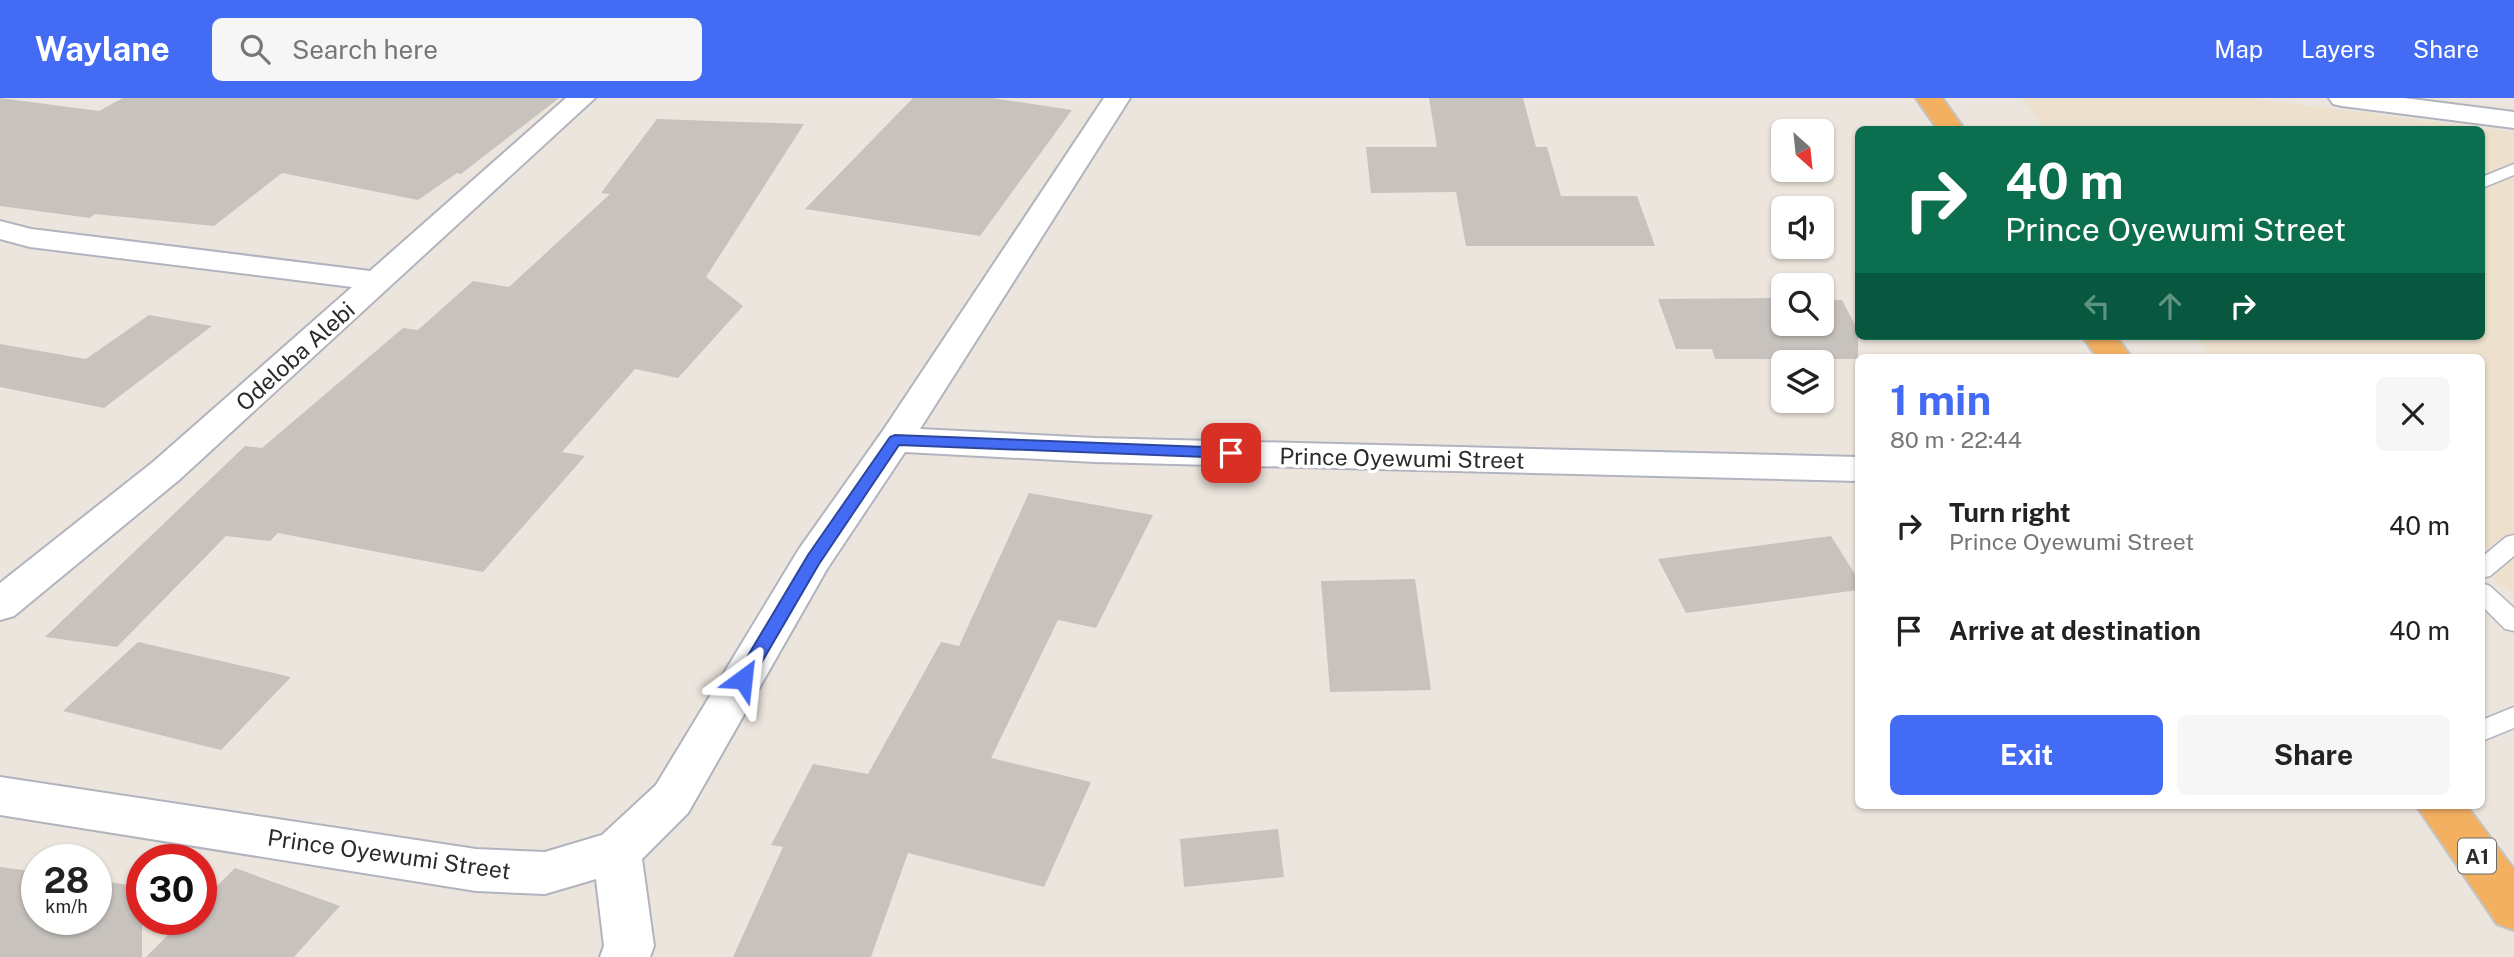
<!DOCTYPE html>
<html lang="en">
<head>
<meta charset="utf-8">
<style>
  body { margin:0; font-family:"Public Sans",sans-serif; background:#f6f6f6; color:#222; height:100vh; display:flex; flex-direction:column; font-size:26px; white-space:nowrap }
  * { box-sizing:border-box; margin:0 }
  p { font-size:23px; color:#767676 }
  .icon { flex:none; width:38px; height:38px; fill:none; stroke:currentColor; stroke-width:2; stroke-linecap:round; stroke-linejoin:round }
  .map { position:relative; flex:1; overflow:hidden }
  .details { position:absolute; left:1855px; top:256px; width:630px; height:455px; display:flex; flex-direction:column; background:#fff; border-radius:10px; box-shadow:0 2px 5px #0004 }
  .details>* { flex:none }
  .top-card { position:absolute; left:1855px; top:28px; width:630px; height:214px; border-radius:10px; box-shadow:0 2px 5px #0004; background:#0b6e4f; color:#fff; overflow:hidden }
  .needle { width:46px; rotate:153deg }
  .controls { position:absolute; left:1771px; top:21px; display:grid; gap:14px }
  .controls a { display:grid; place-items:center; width:63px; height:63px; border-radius:10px; background:#fff; box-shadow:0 2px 5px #0004; font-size:35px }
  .speed { position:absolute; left:21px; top:746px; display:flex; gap:14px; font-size:35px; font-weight:700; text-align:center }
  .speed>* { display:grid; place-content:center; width:91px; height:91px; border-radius:50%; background:#fff; box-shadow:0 2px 5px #0004; line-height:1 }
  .speed small { font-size:18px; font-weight:400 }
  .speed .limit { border:10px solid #d22; background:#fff; color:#111 }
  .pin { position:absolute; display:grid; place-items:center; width:60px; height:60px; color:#fff; margin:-30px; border-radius:14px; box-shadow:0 4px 10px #0006 }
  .me { position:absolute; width:77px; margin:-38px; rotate:30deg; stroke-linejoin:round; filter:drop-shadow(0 0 5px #0008) }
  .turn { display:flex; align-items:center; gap:24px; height:147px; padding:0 35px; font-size:32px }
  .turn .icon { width:91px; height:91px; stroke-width:2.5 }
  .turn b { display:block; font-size:49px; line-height:60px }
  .lanes { display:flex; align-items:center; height:66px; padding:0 35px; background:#0003; justify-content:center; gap:35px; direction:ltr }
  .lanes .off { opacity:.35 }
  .round { display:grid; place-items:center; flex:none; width:74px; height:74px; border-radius:10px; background:#f6f6f6 }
  .head { display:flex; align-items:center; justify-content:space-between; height:119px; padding:0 35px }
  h1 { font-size:42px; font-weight:700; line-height:52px; color:#446bf3 }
  .button { display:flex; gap:14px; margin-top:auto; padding:14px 35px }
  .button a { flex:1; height:80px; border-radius:10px; background:#446bf3; color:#fff; font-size:28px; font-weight:700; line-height:80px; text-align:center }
  .button a+a { background:#f6f6f6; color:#222 }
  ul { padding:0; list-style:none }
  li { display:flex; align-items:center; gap:21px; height:105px; padding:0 35px }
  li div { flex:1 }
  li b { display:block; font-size:26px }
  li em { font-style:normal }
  header { display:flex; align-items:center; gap:42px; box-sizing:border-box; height:98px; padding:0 35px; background:#446bf3; color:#fff }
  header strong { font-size:33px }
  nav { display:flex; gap:38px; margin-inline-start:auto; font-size:24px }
  .search { width:490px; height:63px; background:#f6f6f6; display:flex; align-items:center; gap:18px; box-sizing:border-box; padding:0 24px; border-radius:10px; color:#767676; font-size:26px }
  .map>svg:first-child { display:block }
</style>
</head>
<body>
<header>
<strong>Waylane</strong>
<div class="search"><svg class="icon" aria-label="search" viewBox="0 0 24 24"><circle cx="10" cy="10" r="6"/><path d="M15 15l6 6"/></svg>Search here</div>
<nav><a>Map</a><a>Layers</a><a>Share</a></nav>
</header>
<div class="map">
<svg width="2514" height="859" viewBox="0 0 2514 859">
  <rect width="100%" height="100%" fill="#ece5dd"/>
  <!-- education -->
  <path fill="#ede1cd" d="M 2022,0 L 2249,0 L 2514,34 L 2514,496 L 2482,473 L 2482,259 L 2212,259 L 2197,238 L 2482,238 L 2482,32 L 2045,31 Z"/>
  <!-- building -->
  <path fill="#c7c2bd" d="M 0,0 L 99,13 L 123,0 L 559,0 L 461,76 L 457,75 L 418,102 L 282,75 L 214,128 L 95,116 L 90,120 L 0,108 Z
    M 913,0 L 992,0 L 1072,12 L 980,138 L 805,111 Z
    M 1429,0 L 1523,0 L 1536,49 L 1547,49 L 1561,98 L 1637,98 L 1655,148 L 1466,148 L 1456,94 L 1371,95 L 1366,49 L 1437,49 Z
    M 657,21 L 804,26 L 706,179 L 743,208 L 678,280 L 635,271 L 562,354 L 585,358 L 483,474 L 278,435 L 270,443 L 226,438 L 117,549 L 45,539 L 245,348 L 262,350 L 403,230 L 418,232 L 473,183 L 509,189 L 610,96 L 601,95 Z
    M 1783,200 L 1783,226 L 1822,226 L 1822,202 L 1842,202 L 1858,233 L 1858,261 L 1715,261 L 1712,251 L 1676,251 L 1658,201 Z
    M 149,217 L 212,228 L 104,310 L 0,289 L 0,246 L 86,261 Z
    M 1029,395 L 1153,417 L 1096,530 L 1058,522 L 991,660 L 1091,684 L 1044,789 L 908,755 L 871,859 L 733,859 L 783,749 L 771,747 L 813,666 L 868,676 L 941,544 L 959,548 Z
    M 1831,438 L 1858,481 L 1858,492 L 1686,515 L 1658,461 Z
    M 1415,481 L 1431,592 L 1330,594 L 1321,483 Z
    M 138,544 L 291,579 L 221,652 L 63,613 Z
    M 1278,731 L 1284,779 L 1184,789 L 1180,741 Z
    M 0,769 L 37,774 L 37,821 L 96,821 L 96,782 L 142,789 L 142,859 L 0,859 Z
    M 235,770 L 340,808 L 294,859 L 146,859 L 184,821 L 201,821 L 201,804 Z"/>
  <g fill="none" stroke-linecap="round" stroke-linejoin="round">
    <!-- service casing -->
    <g stroke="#b1b4be" stroke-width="3">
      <path id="service" d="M 2514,66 L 2514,77 L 2482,90 L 2482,79 Z
        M 2514,437 L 2514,458 L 2490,478 L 2482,480 L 2482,459 L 2506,439 Z
        M 2482,485 L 2490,488 L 2514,510 L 2514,533 L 2505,531 L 2482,508 Z
        M 2514,609 L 2514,630 L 2482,643 L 2482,622 Z"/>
    </g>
    <!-- minor casing -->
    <g stroke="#b1b4be" stroke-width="4">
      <path id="minor" d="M 566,0 L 595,0 L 179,382 L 14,518 L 0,522 L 0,485 L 153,364 L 352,189 L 30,149 L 0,141 L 0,123 L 31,131 L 370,173 Z
        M 1104,0 L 1130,0 L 920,331 L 1095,340 L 1858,359 L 1858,383 L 1095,364 L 905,354 L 827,471 L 688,715 L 642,761 L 654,848 L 650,859 L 600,859 L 604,848 L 596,781 L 545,796 L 476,793 L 0,717 L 0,679 L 476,751 L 545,754 L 602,737 L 656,687 L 799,451 L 882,334 Z
        M 2329,0 L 2404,0 L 2514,14 L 2514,30 L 2342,8 L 2333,6 Z"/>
    </g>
    <!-- trunk casing -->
    <g stroke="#c4c4c4" stroke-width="4">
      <path id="trunk" d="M 1916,0 L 1942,0 L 1965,32 L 1938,32 Z
        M 2082,238 L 2116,238 L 2131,259 L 2097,259 Z
        M 2416,707 L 2466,707 L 2514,771 L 2514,832 L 2497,826 Z"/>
    </g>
    <!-- service -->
    <use href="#service" fill="#fff" fill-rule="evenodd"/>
    <!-- minor -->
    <use href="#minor" fill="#fff" fill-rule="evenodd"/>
    <!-- trunk -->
    <use href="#trunk" fill="#f2b060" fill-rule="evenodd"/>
  </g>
  <!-- route -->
  <path fill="#446bf3" stroke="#2c469e" stroke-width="2" d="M 895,337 L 1231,350 L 1239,355 L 1231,360 L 899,347 L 819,466 L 749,586 L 737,586 L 734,581 L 737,576 L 808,457 L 890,339 Z"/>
  <g text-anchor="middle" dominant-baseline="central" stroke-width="7" stroke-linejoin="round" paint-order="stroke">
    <!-- shield labels -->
    <rect fill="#fff" stroke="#6b6b6b" stroke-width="2" x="2458" y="740.5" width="38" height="35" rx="5"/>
    <g font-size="21" font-weight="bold" fill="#2b2b2b">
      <text x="2477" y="758">A1</text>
    </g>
    <!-- street labels -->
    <g font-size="23" fill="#2b2b2b" stroke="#fff">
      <text transform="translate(295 258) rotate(-42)">Odeloba Alebi</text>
      <text transform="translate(1402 360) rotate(1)">Prince Oyewumi Street</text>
      <text transform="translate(389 756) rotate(8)">Prince Oyewumi Street</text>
    </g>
  </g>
</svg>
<div class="controls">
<a><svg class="needle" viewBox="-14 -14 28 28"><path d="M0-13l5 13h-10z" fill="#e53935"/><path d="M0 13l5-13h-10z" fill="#767676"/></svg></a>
<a><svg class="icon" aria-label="sound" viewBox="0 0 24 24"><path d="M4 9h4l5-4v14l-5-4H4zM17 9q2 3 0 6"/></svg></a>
<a><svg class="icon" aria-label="search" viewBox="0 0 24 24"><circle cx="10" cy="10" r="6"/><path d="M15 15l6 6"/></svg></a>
<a><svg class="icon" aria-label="layers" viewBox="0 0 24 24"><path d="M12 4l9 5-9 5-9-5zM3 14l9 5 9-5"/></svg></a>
</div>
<div class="speed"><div>28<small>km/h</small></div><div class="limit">30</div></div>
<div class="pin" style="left:1231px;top:355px;background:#d93025"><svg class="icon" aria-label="arrive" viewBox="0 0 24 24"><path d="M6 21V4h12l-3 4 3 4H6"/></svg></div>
<svg class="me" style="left:743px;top:581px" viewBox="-20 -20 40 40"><path d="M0-17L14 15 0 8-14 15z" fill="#446bf3" stroke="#fff" stroke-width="4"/></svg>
<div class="top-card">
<div class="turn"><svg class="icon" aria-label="right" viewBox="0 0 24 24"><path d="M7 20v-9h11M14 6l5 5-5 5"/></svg><div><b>40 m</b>Prince Oyewumi Street</div></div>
<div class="lanes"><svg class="icon off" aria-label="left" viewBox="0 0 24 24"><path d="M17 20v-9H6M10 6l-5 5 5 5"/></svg><svg class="icon off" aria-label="ahead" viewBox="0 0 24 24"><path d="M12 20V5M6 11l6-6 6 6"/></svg><svg class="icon" aria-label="right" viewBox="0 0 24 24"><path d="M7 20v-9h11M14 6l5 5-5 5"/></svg></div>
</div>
<section class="details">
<div class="head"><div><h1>1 min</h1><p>80 m · 22:44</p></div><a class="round"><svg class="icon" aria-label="close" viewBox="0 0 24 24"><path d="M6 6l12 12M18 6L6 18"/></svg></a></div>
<ul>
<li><svg class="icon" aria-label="right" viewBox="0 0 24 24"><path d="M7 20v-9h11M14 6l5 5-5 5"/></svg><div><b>Turn right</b><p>Prince Oyewumi Street</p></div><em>40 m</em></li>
<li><svg class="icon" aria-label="arrive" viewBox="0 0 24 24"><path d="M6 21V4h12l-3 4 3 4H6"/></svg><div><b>Arrive at destination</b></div><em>40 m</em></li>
</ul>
<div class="button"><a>Exit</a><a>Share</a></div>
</section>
</div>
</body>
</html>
